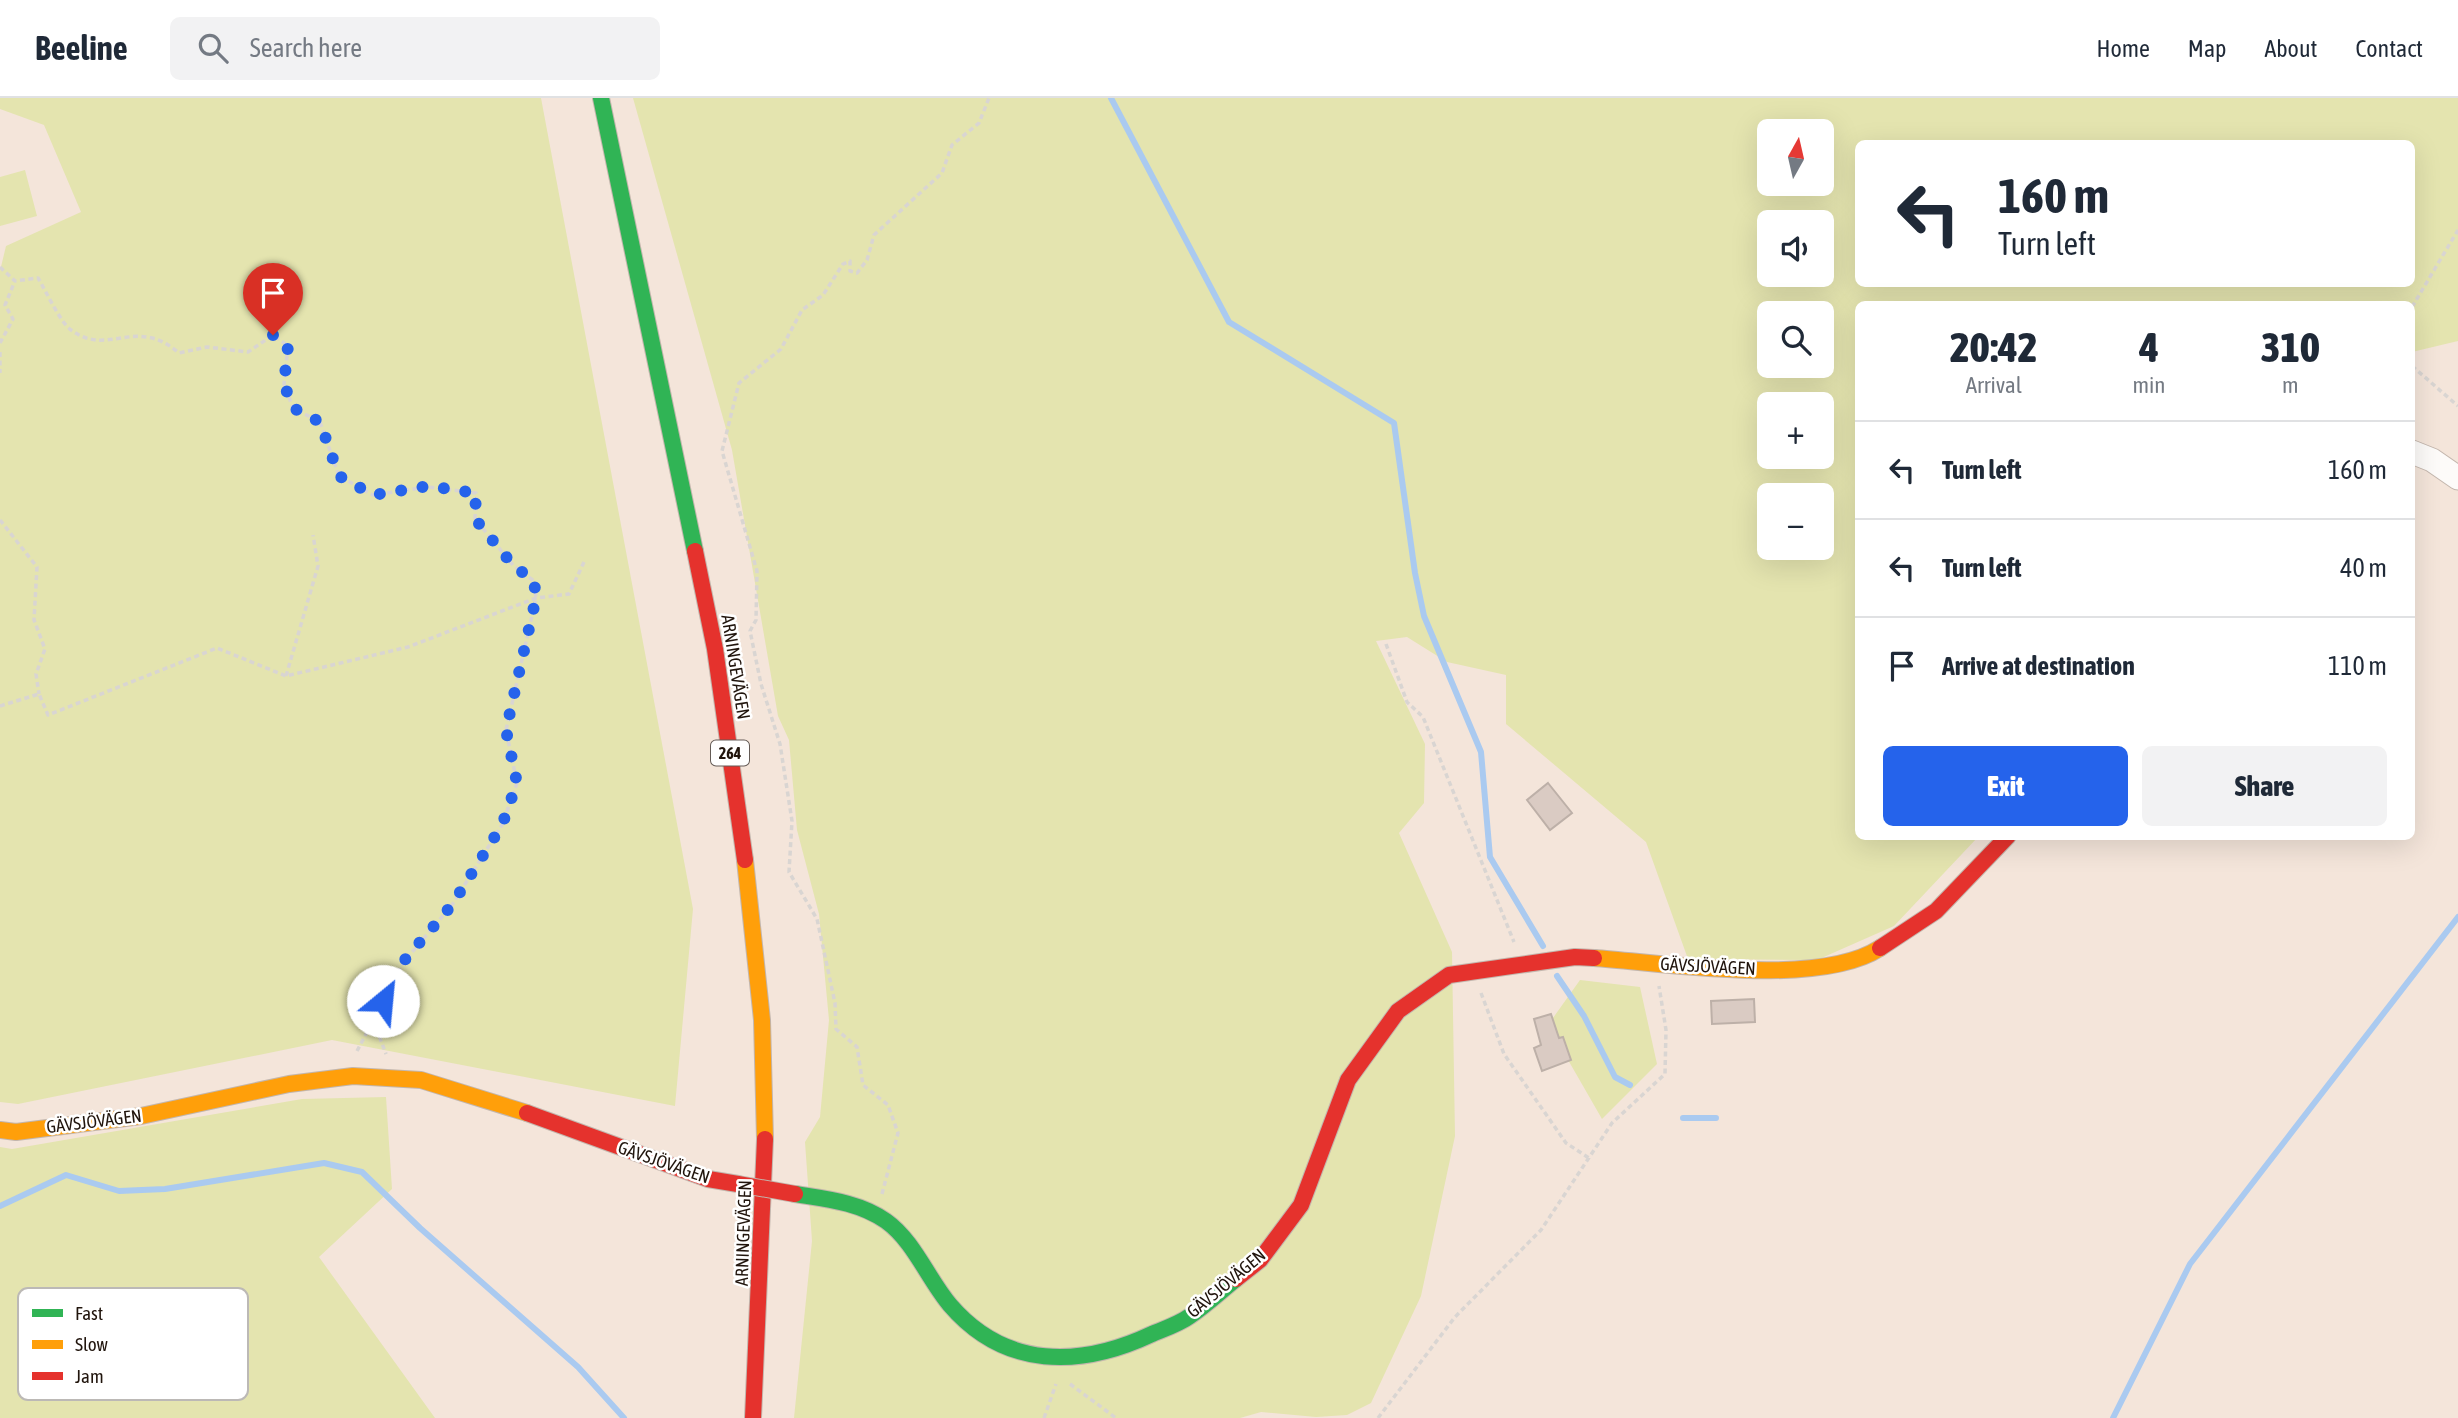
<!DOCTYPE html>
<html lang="en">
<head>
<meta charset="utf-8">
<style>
  body { margin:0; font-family:"Asap Condensed",sans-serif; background:#f2f2f3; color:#1f2937; height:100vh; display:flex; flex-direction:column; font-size:26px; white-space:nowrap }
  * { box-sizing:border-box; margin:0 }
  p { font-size:23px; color:#747a83 }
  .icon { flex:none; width:38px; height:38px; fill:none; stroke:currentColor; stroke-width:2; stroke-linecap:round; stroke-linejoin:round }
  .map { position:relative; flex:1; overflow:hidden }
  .sheet { position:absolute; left:1855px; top:203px; width:560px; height:539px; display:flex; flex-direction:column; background:#fff; border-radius:10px; box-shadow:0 7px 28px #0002 }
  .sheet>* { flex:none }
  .guide { position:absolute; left:1855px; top:42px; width:560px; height:147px; border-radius:10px; box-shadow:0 7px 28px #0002; background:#fff; color:#1f2937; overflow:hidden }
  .needle { width:46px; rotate:8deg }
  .fabs { position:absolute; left:1757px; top:21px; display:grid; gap:14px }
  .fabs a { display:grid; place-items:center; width:77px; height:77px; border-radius:10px; background:#fff; box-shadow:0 7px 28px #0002; font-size:35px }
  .pin { position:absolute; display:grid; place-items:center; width:60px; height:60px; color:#fff; margin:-72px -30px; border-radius:50% 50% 50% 0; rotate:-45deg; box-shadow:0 0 7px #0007 }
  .pin .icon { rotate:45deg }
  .me { position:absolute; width:77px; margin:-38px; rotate:28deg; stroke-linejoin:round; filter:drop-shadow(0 0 5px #0008) }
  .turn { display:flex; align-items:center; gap:24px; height:147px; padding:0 28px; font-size:32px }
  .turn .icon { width:91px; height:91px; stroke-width:2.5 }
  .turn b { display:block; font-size:49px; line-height:60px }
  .eta { display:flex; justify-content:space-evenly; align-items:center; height:119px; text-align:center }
  .eta b { font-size:42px; font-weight:800; line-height:49px }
  .primary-button { display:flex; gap:14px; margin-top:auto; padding:14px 28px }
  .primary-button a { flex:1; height:80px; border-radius:10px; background:#2563eb; color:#fff; font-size:28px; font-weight:800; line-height:80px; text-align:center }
  .primary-button a+a { background:#f2f2f3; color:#1f2937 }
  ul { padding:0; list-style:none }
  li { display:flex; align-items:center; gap:21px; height:98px; padding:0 28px; border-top:2px solid #e0e1e3 }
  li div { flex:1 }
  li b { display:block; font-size:26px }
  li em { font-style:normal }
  header { display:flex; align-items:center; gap:42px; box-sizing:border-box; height:98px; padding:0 35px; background:#fff; border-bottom:2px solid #e0e1e3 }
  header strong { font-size:33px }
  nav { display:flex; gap:38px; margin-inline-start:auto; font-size:24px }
  .search { width:490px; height:63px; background:#f2f2f3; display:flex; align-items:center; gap:18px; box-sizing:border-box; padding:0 24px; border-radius:10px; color:#747a83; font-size:26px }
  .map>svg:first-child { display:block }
</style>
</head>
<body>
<header>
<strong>Beeline</strong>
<div class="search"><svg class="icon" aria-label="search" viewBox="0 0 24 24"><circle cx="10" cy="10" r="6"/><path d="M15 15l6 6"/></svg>Search here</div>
<nav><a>Home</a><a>Map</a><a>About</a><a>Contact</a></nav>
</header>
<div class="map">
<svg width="2458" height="1320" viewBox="0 0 2458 1320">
  <rect width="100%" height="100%" fill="#f4e5da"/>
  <!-- green -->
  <path fill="#e4e4af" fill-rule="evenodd" d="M 0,0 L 541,0 L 693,811 L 675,1008 L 332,942 L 18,1006 L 0,1004 L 0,173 L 6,148 L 81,114 L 44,27 L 0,11 Z
    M 633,0 L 2458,0 L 2458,243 L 2412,254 L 2412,206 L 1858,206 L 1858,738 L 1978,739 L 1894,828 L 1817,862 L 1688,861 L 1646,744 L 1506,626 L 1506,577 L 1447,564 L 1407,539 L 1376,543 L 1425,646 L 1424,705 L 1399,735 L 1452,854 L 1455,1038 L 1421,1198 L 1371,1305 L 1347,1317 L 1316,1319 L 1261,1314 L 1240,1320 L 794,1320 L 812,1143 L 805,1044 L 820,1019 L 829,922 L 819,816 L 797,732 L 789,642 L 778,618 L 732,352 ZM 1769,33 L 1822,33 L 1822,86 L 1769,86 ZM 1858,46 L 2412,46 L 2412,186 L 1858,186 ZM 1769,124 L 1822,124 L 1822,177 L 1769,177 ZM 1769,215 L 1822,215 L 1822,268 L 1769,268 ZM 1769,306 L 1822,306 L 1822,359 L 1769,359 ZM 1769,397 L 1822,397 L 1822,450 L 1769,450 Z
    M 25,72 L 37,118 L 0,128 L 0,79 Z
    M 1580,882 L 1640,889 L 1657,966 L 1602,1021 L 1548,927 Z
    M 386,999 L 392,1091 L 319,1159 L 435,1320 L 0,1320 L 0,1049 L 12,1051 L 302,1001 Z"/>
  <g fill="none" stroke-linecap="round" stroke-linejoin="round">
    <!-- stream -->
    <path stroke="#aacaf0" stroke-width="6" d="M 1111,0 L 1229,224 L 1394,325 L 1415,475 L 1424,518 L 1481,654 L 1490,759 L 1543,848
      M 1557,878 L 1584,918 L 1615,979 L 1630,987
      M 1683,1020 L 1716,1020
      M 0,1108 L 66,1077 L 119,1093 L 165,1091 L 324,1065 L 362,1074 L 420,1130 L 578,1269 L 624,1320
      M 2113,1320 L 2190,1166 L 2458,819"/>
  </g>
  <!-- building -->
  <path fill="#dacbc3" stroke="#bdb0a8" stroke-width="2" d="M 1548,685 L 1572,715 L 1550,732 L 1527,702 Z
    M 1754,901 L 1755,924 L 1712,926 L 1711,903 Z
    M 1551,916 L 1559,940 L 1563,939 L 1571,962 L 1542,973 L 1534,950 L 1541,947 L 1534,921 Z"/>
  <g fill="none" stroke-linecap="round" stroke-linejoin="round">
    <!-- street casing -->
    <g stroke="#c3b6ad" stroke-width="25">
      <path id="street" d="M 2412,354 L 2432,362 L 2458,380"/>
    </g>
    <!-- fast casing -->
    <g stroke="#c3b6ad" stroke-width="18">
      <path id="fast" d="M 601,0 L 695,453
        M 795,1096 C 826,1101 859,1104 886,1123 C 914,1143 928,1181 950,1207 C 1005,1271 1080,1270 1152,1236 C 1164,1231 1179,1226 1190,1218 C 1206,1207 1221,1193 1236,1181"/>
    </g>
    <!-- slow casing -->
    <g stroke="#c3b6ad" stroke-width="18">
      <path id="slow" d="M 745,762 L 762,922 L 765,1041
        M 1594,860 C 1666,865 1819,890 1880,850
        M 0,1032 L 16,1034 L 141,1018 L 289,986 L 353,978 L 421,982 L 527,1015"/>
    </g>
    <!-- jam casing -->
    <g stroke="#c3b6ad" stroke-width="18">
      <path id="jam" d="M 695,453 L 715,551 L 745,762
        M 1880,850 L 1936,813 L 2008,738
        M 527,1015 L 708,1081 L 738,1086
        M 1236,1181 L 1260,1162 L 1301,1107 L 1348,982 L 1398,913 L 1449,877 L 1575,859 L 1594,860
        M 753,1320 L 765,1041"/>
    </g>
    <!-- path -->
    <path stroke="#d9d5d2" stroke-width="3.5" stroke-dasharray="5 3.5" stroke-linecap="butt" d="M 0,169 L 15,183 L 38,180 C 46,193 60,224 71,232 C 109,260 135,217 179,255 L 207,249 L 248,254 L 273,237 L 288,248 L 284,286 L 293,310 L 320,324 L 339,378 L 373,397 L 428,389 L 476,395 L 475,421 L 513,467 L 534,483 L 536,500 L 506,632 L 517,685 L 502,727 L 452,807 L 403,865 L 373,922 L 386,956
      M 2412,209 L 2458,132
      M 0,245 L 13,221 L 5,207 L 15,183
      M 0,254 L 0,275
      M 2412,268 L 2458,308
      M 0,422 L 37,469 L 34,522 L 45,551 L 36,576 L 39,596
      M 1386,546 L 1407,604 L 1423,619 L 1514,844
      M 286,578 L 318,468 L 313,437
      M 0,608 L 39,596 L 48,617 L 217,550 L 286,578 L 408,549 L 536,500 L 569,496 L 584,464
      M 1481,895 L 1504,956 L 1566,1045 L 1589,1060
      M 357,953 L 373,923
      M 882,1096 L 898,1035 L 888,1007 L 863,987 L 857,949 L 836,931 L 835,905 L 817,821 L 789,774 L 792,723 L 780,646 L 761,586 L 750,533 L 756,522 L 757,473 L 722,353 L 739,285 L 781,251 L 802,212 L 823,197 L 843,166 L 850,163 L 850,173 L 857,175 L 867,162 L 874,137 L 942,75 L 952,47 L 979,25 L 989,0
      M 1070,1286 L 1116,1320
      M 1044,1320 L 1056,1286
      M 1378,1320 L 1455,1219 L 1541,1132 L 1612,1025 L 1665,976 L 1666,932 L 1659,888"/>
    <!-- street -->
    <use href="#street" stroke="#fdfbf9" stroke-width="23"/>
    <!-- fast -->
    <use href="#fast" stroke="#30b455" stroke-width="16"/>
    <!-- slow -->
    <use href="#slow" stroke="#ff9f0a" stroke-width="16"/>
    <!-- jam -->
    <use href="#jam" stroke="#e5322d" stroke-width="16"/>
    <!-- jam-bridge casing -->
    <g stroke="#c3b6ad" stroke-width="18" stroke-linecap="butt">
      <path id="jam-bridge" d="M 738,1086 L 795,1096"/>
    </g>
    <!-- jam-bridge -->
    <use href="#jam-bridge" stroke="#e5322d" stroke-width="16"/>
  </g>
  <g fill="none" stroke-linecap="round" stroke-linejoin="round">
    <!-- route -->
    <path stroke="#2563eb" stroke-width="12" stroke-dasharray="0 21.6" d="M 273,237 L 288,248 L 284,286 L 293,310 L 320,324 L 339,378 L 373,397 L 428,388 L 476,395 L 475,421 L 513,467 L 534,483 L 536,500 L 506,632 L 517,685 L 502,727 L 452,807 L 402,865 L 383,903"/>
  </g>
  <g text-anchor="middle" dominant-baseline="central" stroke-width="5" stroke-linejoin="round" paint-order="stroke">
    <!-- shield labels -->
    <rect fill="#fff" stroke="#645b56" stroke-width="2" x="711" y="642.5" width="38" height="25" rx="5"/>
    <g font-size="16" font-weight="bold" fill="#21150d">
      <text x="730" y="655">264</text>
    </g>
    <!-- street labels -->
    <g font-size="18" fill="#21150d" stroke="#fff">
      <text transform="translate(736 569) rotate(81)">ARNINGEVÄGEN</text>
      <text transform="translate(1708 868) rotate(3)">GÄVSJÖVÄGEN</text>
      <text transform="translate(94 1023) rotate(-7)">GÄVSJÖVÄGEN</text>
      <text transform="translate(664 1064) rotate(19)">GÄVSJÖVÄGEN</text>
      <text transform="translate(743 1135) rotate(-88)">ARNINGEVÄGEN</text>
      <text transform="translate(1226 1185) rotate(-40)">GÄVSJÖVÄGEN</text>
    </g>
  </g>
  <!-- legend -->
  <rect x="18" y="1190" width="230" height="112" rx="10" fill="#fff" stroke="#bcb9b6" stroke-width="2"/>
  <rect x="32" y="1211" width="31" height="8" fill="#30b455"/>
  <rect x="32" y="1242" width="31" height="9" fill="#ff9f0a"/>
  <rect x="32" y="1274" width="31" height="8" fill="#e5322d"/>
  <g font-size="19" fill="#21150d">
    <text x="75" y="1222">Fast</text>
    <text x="75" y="1253">Slow</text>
    <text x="75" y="1285">Jam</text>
  </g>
</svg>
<div class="fabs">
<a><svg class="needle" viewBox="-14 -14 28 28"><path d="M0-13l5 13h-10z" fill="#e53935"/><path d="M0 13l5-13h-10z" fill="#747a83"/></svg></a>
<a><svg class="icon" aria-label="sound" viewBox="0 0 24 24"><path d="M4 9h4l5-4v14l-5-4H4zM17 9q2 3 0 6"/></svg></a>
<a><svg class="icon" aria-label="search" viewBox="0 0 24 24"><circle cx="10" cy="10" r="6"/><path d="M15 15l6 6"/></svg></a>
<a>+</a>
<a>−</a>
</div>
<div class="pin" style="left:273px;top:237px;background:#d93025"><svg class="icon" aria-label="arrive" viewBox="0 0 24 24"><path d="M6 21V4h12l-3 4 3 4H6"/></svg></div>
<svg class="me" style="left:383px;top:903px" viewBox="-20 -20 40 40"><circle r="19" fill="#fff"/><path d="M0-13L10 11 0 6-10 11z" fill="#2563eb"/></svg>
<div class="guide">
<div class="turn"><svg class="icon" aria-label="left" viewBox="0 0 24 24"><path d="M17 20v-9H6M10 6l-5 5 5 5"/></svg><div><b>160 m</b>Turn left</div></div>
</div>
<section class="sheet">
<div class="eta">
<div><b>20:42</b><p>Arrival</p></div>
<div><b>4</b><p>min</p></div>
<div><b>310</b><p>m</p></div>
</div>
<ul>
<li><svg class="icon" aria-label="left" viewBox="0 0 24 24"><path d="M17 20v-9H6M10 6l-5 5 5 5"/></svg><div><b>Turn left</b></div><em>160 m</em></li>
<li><svg class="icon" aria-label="left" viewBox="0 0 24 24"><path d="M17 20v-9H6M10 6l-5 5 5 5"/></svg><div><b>Turn left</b></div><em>40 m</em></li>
<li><svg class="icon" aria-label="arrive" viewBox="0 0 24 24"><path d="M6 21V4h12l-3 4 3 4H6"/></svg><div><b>Arrive at destination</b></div><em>110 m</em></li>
</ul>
<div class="primary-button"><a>Exit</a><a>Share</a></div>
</section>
</div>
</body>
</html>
